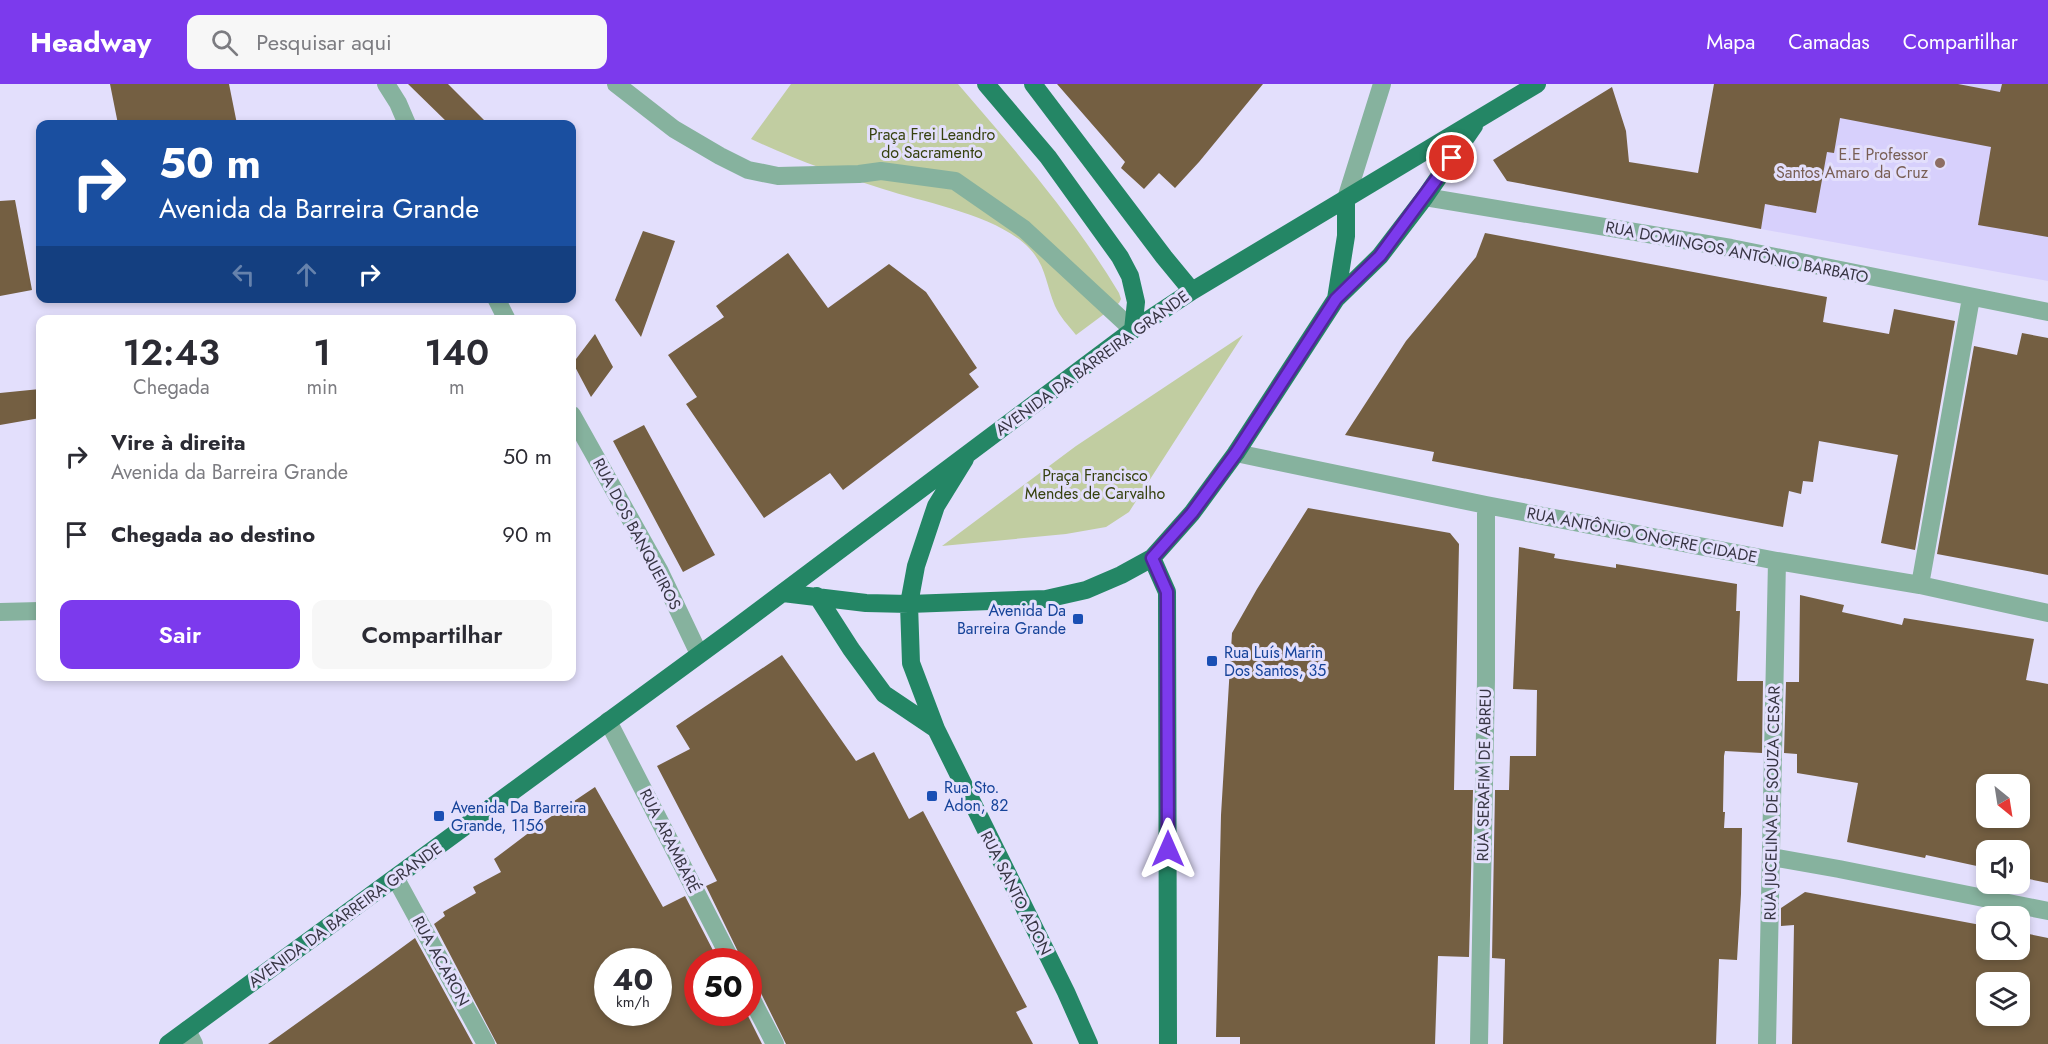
<!DOCTYPE html>
<html lang="pt">
<head>
<meta charset="utf-8">
<style>
  body { margin:0; font-family:Jost,sans-serif; background:#f7f7f7; color:#2b2b33; height:100vh; display:flex; flex-direction:column; font-size:22px; white-space:nowrap }
  * { box-sizing:border-box; margin:0 }
  p { font-size:20px; color:#7c7c81 }
  .icon { flex:none; width:33px; height:33px; fill:none; stroke:currentColor; stroke-width:2; stroke-linecap:round; stroke-linejoin:round }
  .map { position:relative; flex:1; overflow:hidden }
  .details { position:absolute; left:36px; top:231px; width:540px; height:366px; display:flex; flex-direction:column; background:#fff; border-radius:12px; box-shadow:0 3px 9px #0003 }
  .details>* { flex:none }
  .top-card { position:absolute; left:36px; top:36px; width:540px; height:183px; border-radius:12px; box-shadow:0 3px 9px #0003; background:#1a4fa0; color:#fff; overflow:hidden }
  .needle { width:39px; rotate:150deg }
  .buttons { position:absolute; left:1976px; top:690px; display:grid; gap:12px }
  .buttons a { display:grid; place-items:center; width:54px; height:54px; border-radius:12px; background:#fff; box-shadow:0 3px 9px #0003; font-size:30px }
  .speed { position:absolute; left:594px; top:864px; display:flex; gap:12px; font-size:30px; font-weight:700; text-align:center }
  .speed>* { display:grid; place-content:center; width:78px; height:78px; border-radius:50%; background:#fff; box-shadow:0 3px 9px #0003; line-height:1 }
  .speed small { font-size:15px; font-weight:400 }
  .speed .limit { border:9px solid #d22; background:#fff; color:#111 }
  .pin { position:absolute; display:grid; place-items:center; width:51px; height:51px; color:#fff; margin:-26px; border:3px solid #fff; border-radius:50%; box-shadow:0 2px 6px #0007 }
  .me { position:absolute; width:66px; margin:-33px; rotate:0deg; stroke-linejoin:round; filter:drop-shadow(0 0 4px #0008) }
  .turn { display:flex; align-items:center; gap:21px; height:126px; padding:0 24px; font-size:27px }
  .turn .icon { width:78px; height:78px; stroke-width:2.5 }
  .turn b { display:block; font-size:42px; line-height:51px }
  .lanes { display:flex; align-items:center; height:57px; padding:0 24px; background:#0003; justify-content:center; gap:30px; direction:ltr }
  .lanes .off { opacity:.35 }
  .eta { display:flex; justify-content:space-evenly; align-items:center; height:102px; text-align:center }
  .eta b { font-size:36px; font-weight:600; line-height:42px }
  .button { display:flex; gap:12px; margin-top:auto; padding:12px 24px }
  .button a { flex:1; height:69px; border-radius:12px; background:#7c3aed; color:#fff; font-size:24px; font-weight:600; line-height:69px; text-align:center }
  .button a+a { background:#f7f7f7; color:#2b2b33 }
  ul { padding:0; list-style:none }
  li { display:flex; align-items:center; gap:18px; height:78px; padding:0 24px }
  li div { flex:1 }
  li b { display:block; font-size:22px }
  li em { font-style:normal }
  header { display:flex; align-items:center; gap:36px; box-sizing:border-box; height:84px; padding:0 30px; background:#7c3aed; color:#fff }
  header strong { font-size:28px }
  nav { display:flex; gap:33px; margin-inline-start:auto; font-size:21px }
  .search { width:420px; height:54px; background:#f7f7f7; display:flex; align-items:center; gap:15px; box-sizing:border-box; padding:0 21px; border-radius:12px; color:#7c7c81; font-size:22px }
  .map>svg:first-child { display:block }
</style>
</head>
<body>
<header>
<strong>Headway</strong>
<div class="search"><svg class="icon" aria-label="search" viewBox="0 0 24 24"><circle cx="10" cy="10" r="6"/><path d="M15 15l6 6"/></svg>Pesquisar aqui</div>
<nav><a>Mapa</a><a>Camadas</a><a>Compartilhar</a></nav>
</header>
<div class="map">
<svg width="2048" height="960" viewBox="0 0 2048 960">
  <rect width="100%" height="100%" fill="#e3dffc"/>
  <!-- built -->
  <path fill="#d7d0fc" d="M 1827,0 L 2048,0 L 2048,197 L 1761,145 L 1716,111 Z"/>
  <!-- green -->
  <path fill="#c1cda1" d="M 791,0 L 958,0 C 1015,66 1074,134 1119,209 L 1121,215 L 1119,219 L 1076,251 C 1068,241 1060,233 1055,222 C 1046,201 1046,181 1029,164 C 997,131 926,119 883,105 C 838,91 794,75 751,55 Z
    M 1243,251 L 1129,428 L 1106,443 L 1066,450 L 942,462 L 1076,362 Z"/>
  <!-- building -->
  <path fill="#745f42" fill-rule="evenodd" d="M 110,0 L 229,0 L 237,40 L 118,40 Z
    M 408,0 L 448,0 L 488,40 L 449,40 Z
    M 1057,0 L 1263,0 L 1199,78 L 1175,104 L 1159,89 L 1144,105 L 1121,84 L 1125,78 Z
    M 1714,0 L 1958,0 L 2000,8 L 2002,0 L 2048,0 L 2048,153 L 1978,141 L 1991,63 L 1840,34 L 1834,69 L 1827,68 L 1816,129 L 1765,120 L 1761,145 L 1507,97 L 1493,76 L 1612,3 L 1626,47 L 1629,78 L 1698,89 Z
    M 15,116 L 32,206 L 0,212 L 0,117 Z
    M 643,147 L 675,157 L 641,253 L 615,216 Z
    M 1485,149 L 1827,213 L 1823,238 L 1889,250 L 1894,225 L 1955,237 L 1915,466 L 1881,459 L 1898,371 L 1819,357 L 1813,398 L 1803,397 L 1801,410 L 1789,407 L 1783,443 L 1432,377 L 1434,368 L 1345,351 L 1406,257 L 1476,173 Z
    M 788,169 L 828,224 L 889,180 L 926,208 L 977,284 L 969,290 L 979,303 L 843,406 L 830,389 L 764,434 L 686,320 L 697,313 L 668,271 L 724,233 L 716,222 Z
    M 2022,249 L 2048,254 L 2048,491 L 1937,470 L 1974,262 L 2017,271 Z
    M 595,250 L 613,283 L 591,313 L 573,279 Z
    M 40,305 L 40,334 L 0,341 L 0,309 Z
    M 644,341 L 715,471 L 683,488 L 613,357 Z
    M 1308,424 L 1450,449 L 1459,460 L 1454,706 L 1473,706 L 1469,873 L 1438,872 L 1435,960 L 1240,960 L 1240,953 L 1216,953 L 1221,731 L 1232,549 L 1257,505 Z
    M 1519,463 L 1555,470 L 1554,474 L 1616,484 L 1616,480 L 1737,500 L 1736,527 L 1740,527 L 1737,597 L 1763,597 L 1762,669 L 1725,667 L 1724,672 L 1723,728 L 1725,728 L 1724,744 L 1742,744 L 1741,810 L 1737,876 L 1719,875 L 1716,960 L 1503,960 L 1505,875 L 1492,874 L 1495,706 L 1509,706 L 1510,672 L 1536,672 L 1537,606 L 1513,605 Z
    M 1800,511 L 1844,521 L 1842,528 L 1902,541 L 1904,534 L 2034,555 L 2026,596 L 2048,600 L 2048,799 L 2019,793 L 2019,766 L 1986,766 L 1986,784 L 1926,771 L 1925,774 L 1847,758 L 1858,699 L 1797,689 L 1797,670 L 1784,669 L 1786,598 L 1799,598 ZM 1986,700 L 2019,700 L 2019,734 L 1986,734 Z
    M 782,571 L 856,677 L 874,668 L 909,735 L 923,727 L 1027,923 L 1016,928 L 1033,960 L 786,960 L 758,903 L 748,897 L 748,878 L 743,878 L 706,802 L 717,797 L 657,682 L 690,665 L 676,642 Z
    M 595,703 L 663,823 L 685,812 L 719,878 L 698,878 L 698,928 L 746,928 L 762,960 L 497,960 L 434,840 L 445,832 L 443,828 L 476,809 L 473,803 L 501,788 L 494,775 L 543,738 ZM 608,878 L 658,878 L 658,928 L 608,928 Z
    M 1805,808 L 1986,842 L 1986,866 L 2019,866 L 2019,848 L 2048,854 L 2048,960 L 1792,960 L 1794,841 L 1781,842 L 1781,824 ZM 1986,898 L 2019,898 L 2019,932 L 1986,932 Z
    M 415,854 L 473,960 L 268,960 L 374,884 Z"/>
  <g fill="none" stroke-linecap="round" stroke-linejoin="round">
    <!-- minor -->
    <path stroke="#86b29e" stroke-width="18" d="M 386,0 L 398,19 L 407,40
      M 616,0 L 674,45 L 720,72 L 748,86 L 778,92 L 859,90 L 881,87 L 955,97 L 1024,145 L 1133,246
      M 1425,113 L 1731,164 L 2048,228
      M 1346,115 L 1382,0
      M 496,214 L 507,236
      M 572,331 L 660,488 L 699,570
      M 1236,369 L 1486,421 L 1777,477 L 1920,501 L 2048,529
      M 1920,501 L 1971,214
      M 0,528 L 40,527
      M 608,637 L 732,878
      M 1771,773 L 1839,785 L 2048,827
      M 396,795 L 486,960
      M 748,908 L 775,960
      M 187,946 L 194,960
      M 1479,960 L 1486,595 L 1486,421
      M 1767,960 L 1777,477"/>
    <!-- major -->
    <path stroke="#248665" stroke-width="18" d="M 986,0 L 1048,73 L 1120,173 L 1130,192 L 1136,218 L 1133,246
      M 1033,0 L 1164,173 L 1192,207
      M 1336,215 L 1346,152 L 1346,115
      M 965,375 L 936,422 L 916,482 L 909,520 L 911,579 L 936,645 L 1066,908 L 1089,960
      M 1152,474 L 1167,508 L 1168,960
      M 783,509 L 866,519 L 909,520 L 1046,515 L 1086,506 L 1121,491 L 1152,474 L 1192,429 L 1236,369 L 1336,215 L 1380,172 L 1425,113 L 1474,42
      M 817,512 L 851,565 L 884,610 L 936,645
      M 168,960 L 733,546 L 1133,246 L 1192,207 L 1537,0"/>
  </g>
  <g fill="none" stroke-linecap="round" stroke-linejoin="round">
    <!-- route casing -->
    <g stroke="#51269a" stroke-width="15">
      <path id="route" d="M 1168,765 L 1167,508 L 1152,474 L 1192,429 L 1236,369 L 1336,215 L 1380,172 L 1452,74"/>
    </g>
    <!-- route -->
    <use href="#route" stroke="#7c3aed" stroke-width="10"/>
  </g>
  <!-- markers -->
  <circle fill="#8d6e63" stroke="#e3dffc" stroke-width="2" cx="1940" cy="79" r="6"/>
  <g fill="#1a4fb4" stroke="#e3dffc" stroke-width="2">
    <rect x="1072" y="529" width="12" height="12" rx="3"/>
    <rect x="1206" y="571" width="12" height="12" rx="3"/>
    <rect x="926" y="706" width="12" height="12" rx="3"/>
    <rect x="433" y="726" width="12" height="12" rx="3"/>
  </g>
  <g text-anchor="middle" dominant-baseline="central" stroke-width="6" stroke-linejoin="round" paint-order="stroke">
    <!-- park labels -->
    <g font-size="16" fill="#36410e" stroke="#e3dffc">
      <text x="932" y="50">Praça Frei Leandro<tspan x="932" dy="18">do Sacramento</tspan></text>
      <text x="1095" y="391">Praça Francisco<tspan x="1095" dy="18">Mendes de Carvalho</tspan></text>
    </g>
    <!-- education labels -->
    <g font-size="16" fill="#785e54" stroke="#e3dffc" text-anchor="end">
      <text x="1928" y="70">E.E Professor<tspan x="1928" dy="18">Santos Amaro da Cruz</tspan></text>
    </g>
    <!-- street labels -->
    <g font-size="16" fill="#373543" stroke="#e3dffc">
      <text transform="translate(1737 168) rotate(11)">RUA DOMINGOS ANTÔNIO BARBATO</text>
      <text transform="translate(1092 279) rotate(-36)">AVENIDA DA BARREIRA GRANDE</text>
      <text transform="translate(637 450) rotate(62)">RUA DOS BANQUEIROS</text>
      <text transform="translate(1642 451) rotate(11)">RUA ANTÔNIO ONOFRE CIDADE</text>
      <text transform="translate(1484 691) rotate(-89)">RUA SERAFIM DE ABREU</text>
      <text transform="translate(1772 719) rotate(-89)">RUA JUCELINA DE SOUZA CESAR</text>
      <text transform="translate(670 757) rotate(63)">RUA ARAMBARÉ</text>
      <text transform="translate(1016 809) rotate(63)">RUA SANTO ADON</text>
      <text transform="translate(345 831) rotate(-36)">AVENIDA DA BARREIRA GRANDE</text>
      <text transform="translate(441 877) rotate(61)">RUA ACARON</text>
    </g>
    <!-- transit labels -->
    <g font-size="16" fill="#164399" stroke="#e3dffc" text-anchor="start">
      <text x="1066" y="526" text-anchor="end">Avenida Da<tspan x="1066" dy="18">Barreira Grande</tspan></text>
      <text x="1224" y="568">Rua Luís Marin<tspan x="1224" dy="18">Dos Santos, 35</tspan></text>
      <text x="944" y="703">Rua Sto.<tspan x="944" dy="18">Adon, 82</tspan></text>
      <text x="451" y="723">Avenida Da Barreira<tspan x="451" dy="18">Grande, 1156</tspan></text>
    </g>
  </g>
</svg>
<div class="buttons">
<a><svg class="needle" viewBox="-14 -14 28 28"><path d="M0-13l5 13h-10z" fill="#e53935"/><path d="M0 13l5-13h-10z" fill="#7c7c81"/></svg></a>
<a><svg class="icon" aria-label="sound" viewBox="0 0 24 24"><path d="M4 9h4l5-4v14l-5-4H4zM17 9q2 3 0 6"/></svg></a>
<a><svg class="icon" aria-label="search" viewBox="0 0 24 24"><circle cx="10" cy="10" r="6"/><path d="M15 15l6 6"/></svg></a>
<a><svg class="icon" aria-label="layers" viewBox="0 0 24 24"><path d="M12 4l9 5-9 5-9-5zM3 14l9 5 9-5"/></svg></a>
</div>
<div class="speed"><div>40<small>km/h</small></div><div class="limit">50</div></div>
<div class="pin" style="left:1452px;top:74px;background:#d93025"><svg class="icon" aria-label="arrive" viewBox="0 0 24 24"><path d="M6 21V4h12l-3 4 3 4H6"/></svg></div>
<svg class="me" style="left:1168px;top:765px" viewBox="-20 -20 40 40"><path d="M0-17L14 15 0 8-14 15z" fill="#7c3aed" stroke="#fff" stroke-width="4"/></svg>
<div class="top-card">
<div class="turn"><svg class="icon" aria-label="right" viewBox="0 0 24 24"><path d="M7 20v-9h11M14 6l5 5-5 5"/></svg><div><b>50 m</b>Avenida da Barreira Grande</div></div>
<div class="lanes"><svg class="icon off" aria-label="left" viewBox="0 0 24 24"><path d="M17 20v-9H6M10 6l-5 5 5 5"/></svg><svg class="icon off" aria-label="ahead" viewBox="0 0 24 24"><path d="M12 20V5M6 11l6-6 6 6"/></svg><svg class="icon" aria-label="right" viewBox="0 0 24 24"><path d="M7 20v-9h11M14 6l5 5-5 5"/></svg></div>
</div>
<section class="details">
<div class="eta">
<div><b>12:43</b><p>Chegada</p></div>
<div><b>1</b><p>min</p></div>
<div><b>140</b><p>m</p></div>
</div>
<ul>
<li><svg class="icon" aria-label="right" viewBox="0 0 24 24"><path d="M7 20v-9h11M14 6l5 5-5 5"/></svg><div><b>Vire à direita</b><p>Avenida da Barreira Grande</p></div><em>50 m</em></li>
<li><svg class="icon" aria-label="arrive" viewBox="0 0 24 24"><path d="M6 21V4h12l-3 4 3 4H6"/></svg><div><b>Chegada ao destino</b></div><em>90 m</em></li>
</ul>
<div class="button"><a>Sair</a><a>Compartilhar</a></div>
</section>
</div>
</body>
</html>
